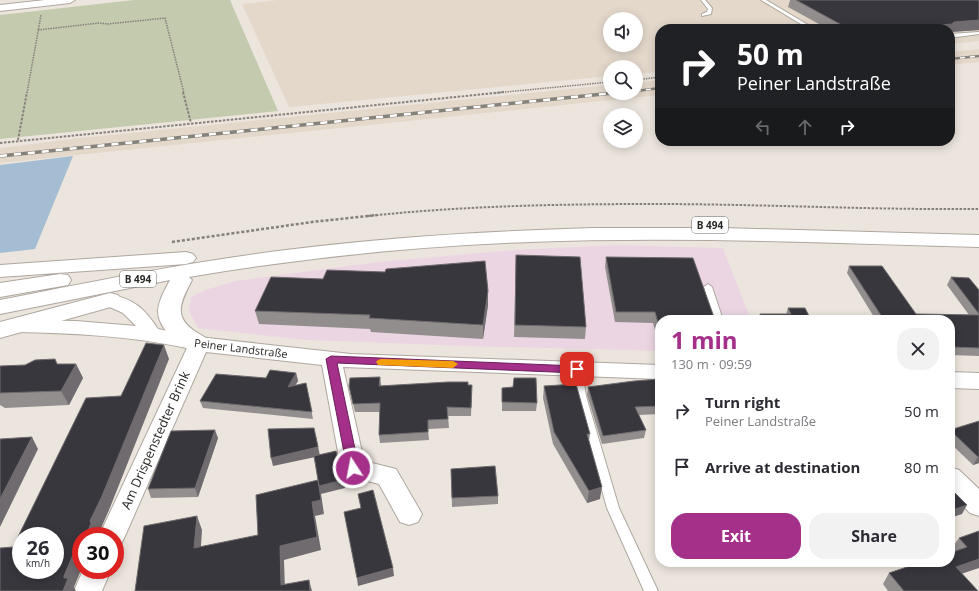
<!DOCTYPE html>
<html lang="en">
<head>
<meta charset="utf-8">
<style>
  body { margin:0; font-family:"Open Sans",sans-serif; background:#f2f2f3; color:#2b2b33; height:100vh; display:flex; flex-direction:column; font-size:15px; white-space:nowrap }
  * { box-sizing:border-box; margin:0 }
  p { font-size:13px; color:#7c7c81 }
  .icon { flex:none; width:22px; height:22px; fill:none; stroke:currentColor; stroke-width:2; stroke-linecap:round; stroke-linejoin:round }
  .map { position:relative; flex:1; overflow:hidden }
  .panel { position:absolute; left:655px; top:315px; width:300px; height:252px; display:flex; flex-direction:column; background:#fff; border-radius:16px; box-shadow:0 2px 10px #0003 }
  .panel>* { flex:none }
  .guide { position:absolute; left:655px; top:24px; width:300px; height:122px; border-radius:16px; box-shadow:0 2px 10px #0003; background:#202124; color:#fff; overflow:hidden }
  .fabs { position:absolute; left:603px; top:12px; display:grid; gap:8px }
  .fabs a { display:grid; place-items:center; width:40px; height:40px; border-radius:50%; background:#fff; box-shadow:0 2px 10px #0003; font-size:20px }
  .speed { position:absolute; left:12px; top:527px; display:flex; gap:8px; font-size:20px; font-weight:700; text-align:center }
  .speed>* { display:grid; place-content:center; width:52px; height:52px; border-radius:50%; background:#fff; box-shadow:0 2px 10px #0003; line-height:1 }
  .speed small { font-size:10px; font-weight:400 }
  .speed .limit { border:6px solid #d22; background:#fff; color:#111 }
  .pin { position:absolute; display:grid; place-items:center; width:34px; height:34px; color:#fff; margin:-17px; border-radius:8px; box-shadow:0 2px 6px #0006 }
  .me { position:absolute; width:44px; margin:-22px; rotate:349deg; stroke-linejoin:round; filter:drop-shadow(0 0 3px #0008) }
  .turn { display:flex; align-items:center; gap:14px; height:84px; padding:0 16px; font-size:18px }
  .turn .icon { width:52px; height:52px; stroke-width:2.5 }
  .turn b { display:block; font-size:28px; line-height:34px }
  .lanes { display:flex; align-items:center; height:38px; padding:0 16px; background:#0003; justify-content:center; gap:20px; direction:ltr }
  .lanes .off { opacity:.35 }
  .round { display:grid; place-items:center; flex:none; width:42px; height:42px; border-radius:16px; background:#f2f2f3 }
  .summary { display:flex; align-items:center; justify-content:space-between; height:68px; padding:0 16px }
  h1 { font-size:24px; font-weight:700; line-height:30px; color:#a43089 }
  .action { display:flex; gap:8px; margin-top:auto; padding:8px 16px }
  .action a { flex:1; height:46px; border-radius:16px; background:#a43089; color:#fff; font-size:16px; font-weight:700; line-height:46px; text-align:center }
  .action a+a { background:#f2f2f3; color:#2b2b33 }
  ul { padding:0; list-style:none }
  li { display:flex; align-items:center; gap:12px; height:56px; padding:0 16px }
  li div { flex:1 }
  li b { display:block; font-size:15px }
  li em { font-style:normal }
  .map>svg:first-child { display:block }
</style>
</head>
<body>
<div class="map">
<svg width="979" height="591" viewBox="0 0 979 591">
  <rect width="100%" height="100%" fill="#ece5dd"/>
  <!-- commercial -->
  <path fill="#ebd5e3" d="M 615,245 L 723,248 L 751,320 L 660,320 L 660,351 L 466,346 L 307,340 L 198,328 L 189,311 L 191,297 L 205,290 L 236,281 L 378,262 L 513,250 Z"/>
  <!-- built -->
  <path fill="#e4d8cb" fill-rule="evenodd" d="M 277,0 L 979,0 L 979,41 L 950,44 L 950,29 L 660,29 L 660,72 L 636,74 L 636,67 L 610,67 L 610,76 L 291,107 L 289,107 L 242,4 ZM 610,19 L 636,19 L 636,45 L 610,45 Z
    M 979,49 L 979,62 L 950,65 L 950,52 Z
    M 660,80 L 660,95 L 0,163 L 0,148 L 80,138 L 610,85 L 610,93 L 636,93 L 636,83 Z"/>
  <!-- green -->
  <path fill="#c4caad" d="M 134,0 L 230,0 L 278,111 L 0,139 L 0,15 Z"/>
  <!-- water -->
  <path fill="#a4bdd2" d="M 73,156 L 35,249 L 0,253 L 0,165 Z"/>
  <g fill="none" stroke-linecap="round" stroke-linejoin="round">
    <!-- lane casing -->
    <g stroke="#aea79f" stroke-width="2">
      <path id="lane" d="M 701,0 L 705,0 L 712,8 L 711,14 L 702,16 L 702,14 L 707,12 L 708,9 Z
        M 761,0 L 766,0 L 815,29 L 809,29 Z
        M 979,32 L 979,34 L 950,38 L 950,34 Z
        M 708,284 L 712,287 L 723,320 L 713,320 L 704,287 Z
        M 577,365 L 581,367 L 582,369 L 586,396 L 619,508 L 658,591 L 644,591 L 607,508 L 576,396 L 572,369 L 573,367 Z"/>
    </g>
    <!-- street casing -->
    <g stroke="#aea79f" stroke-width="2">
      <path id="street" d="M 45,0 L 75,0 L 70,3 L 0,11 L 0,5 Z
        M 110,294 C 135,300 144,308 158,329 L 199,337 L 351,354 L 660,365 L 660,379 L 343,367 L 364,461 L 396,469 L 422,514 L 418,522 L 409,525 L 400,522 L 379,484 L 344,475 L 341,468 L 322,365 L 206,352 L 125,536 L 121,544 L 115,547 L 115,536 L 99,536 L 187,348 C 130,336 73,333 15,332 L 8,331 L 5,326 L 8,321 L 15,320 L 76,321 L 136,326 L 123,313 L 103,304 L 100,300 L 103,296 Z
        M 950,372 L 979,373 L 979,389 L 950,388 Z
        M 950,467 L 959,470 L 979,489 L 979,516 L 970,513 L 950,493 Z
        M 83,570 L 111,570 L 102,591 L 74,591 Z"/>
    </g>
    <!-- secondary casing -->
    <g stroke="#aea79f" stroke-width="2">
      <path id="secondary" d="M 110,293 L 118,295 L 121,300 L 118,305 L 0,338 L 0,322 Z"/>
    </g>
    <!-- highway casing -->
    <g stroke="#aea79f" stroke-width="2">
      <path id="highway" d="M 593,228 L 722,228 L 979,235 L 979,247 C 829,243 679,236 530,242 C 416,246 302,258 189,277 L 192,280 C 181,301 172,317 196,332 C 203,336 207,338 211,344 L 207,350 C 205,350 201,352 198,352 C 182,351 158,328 158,312 C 158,301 165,290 170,280 L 0,314 L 0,300 C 95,281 190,262 286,250 C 388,237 490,231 593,228 Z
        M 186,252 L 193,254 L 196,258 L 193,262 L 186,264 L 0,277 L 0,265 Z
        M 60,274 L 68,275 L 71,280 L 68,285 L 0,297 L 0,283 Z"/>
    </g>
    <!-- path-far2 -->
    <path stroke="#85807b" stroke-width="1.5" stroke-dasharray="1.5 1" stroke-linecap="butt" d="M 38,30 L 99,23 L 108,24 L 165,18 L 184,93
      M 636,80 L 660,77
      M 27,93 L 41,15
      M 495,93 L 610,82"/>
    <!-- path-far1 -->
    <path stroke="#85807b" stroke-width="2" stroke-dasharray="2.5 1.5" stroke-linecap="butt" d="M 183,92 L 191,123
      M 18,140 L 27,92
      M 0,143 L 505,92
      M 368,216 C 462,206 558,204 653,204 C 762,204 870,210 979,209"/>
    <!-- path -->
    <path stroke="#85807b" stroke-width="2.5" stroke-dasharray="3 2" stroke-linecap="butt" d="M 172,242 L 312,222 L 377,215"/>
    <!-- lane -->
    <use href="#lane" fill="#fff" fill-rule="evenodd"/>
    <!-- street -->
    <use href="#street" fill="#fff" fill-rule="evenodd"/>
    <!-- secondary -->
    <use href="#secondary" fill="#fff" fill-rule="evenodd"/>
    <!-- highway -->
    <use href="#highway" fill="#fff" fill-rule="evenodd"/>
    <!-- rail-far1 casing -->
    <g stroke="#85817b" stroke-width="2.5">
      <path id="rail-far1" d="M 950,59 L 979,56
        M 636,91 L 660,88
        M 608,93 L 613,93"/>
    </g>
    <!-- rail casing -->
    <g stroke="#85817b" stroke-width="3.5">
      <path id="rail" d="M 0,156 L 613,93"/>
    </g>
    <!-- rail-far1 -->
    <use href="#rail-far1" stroke="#fff" stroke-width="1.5" stroke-dasharray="5" stroke-linecap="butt"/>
    <!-- rail -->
    <use href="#rail" stroke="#fff" stroke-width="2.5" stroke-dasharray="7" stroke-linecap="butt"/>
  </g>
  <!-- wall -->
  <path fill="#928e8e" d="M 790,0 L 979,0 L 979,30 L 950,32 L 950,29 L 828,29 L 788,7 Z
    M 516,255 L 586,327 L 585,339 L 514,337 Z
    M 606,257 L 693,258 L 660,320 L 660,341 L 658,341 L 653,323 L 615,322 L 605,267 Z
    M 849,266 L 916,314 L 969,315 L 947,285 L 951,277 L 979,290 L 979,356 L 950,355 L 950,320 L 758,320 L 760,314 L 786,314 L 788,308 L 809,316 L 874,317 L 847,273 Z
    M 488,305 L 483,339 L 371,332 L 370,329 L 259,324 L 255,311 Z
    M 76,364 L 83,378 L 69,405 L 5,408 L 0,405 L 0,366 Z
    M 296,373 L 298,381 L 295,385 L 306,383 L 313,419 L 203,408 L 200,401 L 266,378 Z
    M 660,379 L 660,414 L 639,415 L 646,430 L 644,438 L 602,444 L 587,395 L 588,387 Z
    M 469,385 L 472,393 L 471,416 L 448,416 L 449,428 L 428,429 L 429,440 L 380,443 L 379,435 L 380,412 L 355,412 L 349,386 Z
    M 544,386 L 590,434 L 589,441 L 600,499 L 587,503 L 553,444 L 543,398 Z
    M 502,388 L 537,403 L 536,411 L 502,411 Z
    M 979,421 L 979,463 L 973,465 L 950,443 L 950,430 Z
    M 218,438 L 198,497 L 151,498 L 148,489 Z
    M 451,469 L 498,496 L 498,504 L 452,507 Z
    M 979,531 L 962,574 L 978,591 L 888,591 L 883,584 L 889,573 L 954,551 L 951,549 L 959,538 Z"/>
  <!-- shaded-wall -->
  <path fill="#6f6b6e" d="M 979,20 L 979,30 L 950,32 L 950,29 L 894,29 L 954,22 Z
    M 488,291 L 488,305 L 483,339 L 483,325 Z
    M 164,345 L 169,359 L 109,510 L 98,535 L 98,536 L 86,536 L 90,521 Z
    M 76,364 L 83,378 L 69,405 L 61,391 Z
    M 296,373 L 298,381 L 290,394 L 288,387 Z
    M 380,377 L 381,386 L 379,386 Z
    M 215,430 L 218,438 L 198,497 L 195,488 Z
    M 316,436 L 320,456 L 273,466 L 271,458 Z
    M 32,437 L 38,449 L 0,527 L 0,499 Z
    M 978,457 L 979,457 L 979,463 L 973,465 Z
    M 318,480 L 343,480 L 345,488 L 321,494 L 324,514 L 315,516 L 321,550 L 284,560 L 285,591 L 281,585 L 280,546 L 312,502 Z
    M 602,487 L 600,499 L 587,503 L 589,491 Z
    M 967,505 L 962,514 L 950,518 L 950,511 Z
    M 197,516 L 202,530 L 200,561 L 194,548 Z
    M 81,547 L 81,570 L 74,587 L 76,591 L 63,591 L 64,578 L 64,576 L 73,555 Z
    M 979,559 L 979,568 L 949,578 L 956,567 Z
    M 393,568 L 394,576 L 358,586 L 357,578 Z
    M 309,580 L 312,591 L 310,591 Z"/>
  <!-- building -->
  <path fill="#39373e" stroke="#6f6b6e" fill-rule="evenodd" d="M 796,0 L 979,0 L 979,20 L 954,22 L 952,24 L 894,29 L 849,29 Z
    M 516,255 L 580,257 L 586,327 L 515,325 Z
    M 606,257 L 693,258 L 715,320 L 660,320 L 660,330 L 655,312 L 616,312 Z
    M 485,261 L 488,291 L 483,325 L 369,318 L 370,315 L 255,311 L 271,277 L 323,279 L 327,270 L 385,272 L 386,269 Z
    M 849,266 L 882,266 L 916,314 L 979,315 L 979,348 L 950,347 L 950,320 L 762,320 L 760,314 L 791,314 L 788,308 L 805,308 L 809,316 L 882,317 Z
    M 951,277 L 969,278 L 979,290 L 979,314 Z
    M 146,343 L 164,345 L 102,496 L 90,521 L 91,523 L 86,536 L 81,536 L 81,547 L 78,554 L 73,555 L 64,576 L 64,578 L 68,578 L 63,591 L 0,591 L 0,548 L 13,547 L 86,398 L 121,396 ZM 21,536 L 55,536 L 55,570 L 21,570 Z
    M 55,359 L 57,364 L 76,364 L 61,391 L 0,393 L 0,366 L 25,365 L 35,360 Z
    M 270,370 L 296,373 L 288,387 L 306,383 L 312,412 L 200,401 L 216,374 L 266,378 Z
    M 380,377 L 379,386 L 448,382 L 468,382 L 468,385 L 472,385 L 471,408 L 447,407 L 448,419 L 428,420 L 428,432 L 379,435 L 380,403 L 353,404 L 349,386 L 350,378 Z
    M 514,378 L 536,378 L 537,403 L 502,402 L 502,388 L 513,387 Z
    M 660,379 L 660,406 L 635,407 L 646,430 L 603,436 L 588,387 L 634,381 Z
    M 576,384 L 590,434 L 587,434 L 602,487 L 589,491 L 554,432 L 544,386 Z
    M 979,421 L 979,457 L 978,457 L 950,430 Z
    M 314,428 L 318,447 L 271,458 L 268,429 Z
    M 215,430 L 195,488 L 148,489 L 171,431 Z
    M 32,437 L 0,499 L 0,439 Z
    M 336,451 L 343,480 L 319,486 L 314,456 Z
    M 495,466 L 498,496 L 452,498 L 451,469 Z
    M 318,480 L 321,500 L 312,502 L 317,537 L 280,546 L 281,585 L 309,580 L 310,591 L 135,591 L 144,526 L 197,516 L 194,548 L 258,535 L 256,495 Z
    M 950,488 L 967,505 L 950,511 Z
    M 373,490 L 393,568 L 357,578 L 344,512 L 361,508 L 358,494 Z
    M 979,531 L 979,559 L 956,567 L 978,591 L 904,591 L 889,573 L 922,562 L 950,562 L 950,553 L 967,547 L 959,538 Z"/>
  <!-- route -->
  <path fill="#a43089" stroke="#6b1f59" d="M 331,356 L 577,366 L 581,367 L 582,369 L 581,372 L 577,373 L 337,363 L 359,468 L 357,472 L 353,473 L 349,472 L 347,468 L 326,359 Z"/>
  <!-- slow -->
  <path fill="#f59e0b" d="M 381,359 L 453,361 L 458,364 L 453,368 L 378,365 L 376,362 L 378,360 Z"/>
  <g text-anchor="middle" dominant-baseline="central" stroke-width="4" stroke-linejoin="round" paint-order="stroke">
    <!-- shield labels -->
    <g fill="#fff" stroke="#696866" stroke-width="1">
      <rect x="692" y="217" width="36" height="16" rx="3"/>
      <rect x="120" y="271" width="36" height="16" rx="3"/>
    </g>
    <g font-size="10" font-weight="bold" fill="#292724">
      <text x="710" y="225">B 494</text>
      <text x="138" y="279">B 494</text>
    </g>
    <!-- street labels -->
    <g font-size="11" fill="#292724" stroke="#fff">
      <text transform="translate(241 348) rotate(7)">Peiner Landstraße</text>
    </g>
    <!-- near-street labels -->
    <g font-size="13" fill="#292724" stroke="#fff">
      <text transform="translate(155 440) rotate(-66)">Am Drispenstedter Brink</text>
    </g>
  </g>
</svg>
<div class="fabs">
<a><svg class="icon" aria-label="sound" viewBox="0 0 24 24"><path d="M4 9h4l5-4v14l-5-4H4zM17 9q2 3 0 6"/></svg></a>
<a><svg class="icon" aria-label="search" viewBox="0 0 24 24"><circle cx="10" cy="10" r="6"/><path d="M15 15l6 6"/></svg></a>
<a><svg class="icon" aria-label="layers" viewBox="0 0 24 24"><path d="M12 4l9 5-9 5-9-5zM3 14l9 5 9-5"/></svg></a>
</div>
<div class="speed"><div>26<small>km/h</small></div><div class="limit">30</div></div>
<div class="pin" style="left:577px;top:369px;background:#d93025"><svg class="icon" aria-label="arrive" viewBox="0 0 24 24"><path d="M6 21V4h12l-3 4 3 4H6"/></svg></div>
<svg class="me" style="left:353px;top:468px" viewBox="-20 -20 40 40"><circle r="17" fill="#a43089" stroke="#fff" stroke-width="3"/><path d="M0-11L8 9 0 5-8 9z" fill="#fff"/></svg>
<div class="guide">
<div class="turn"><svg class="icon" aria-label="right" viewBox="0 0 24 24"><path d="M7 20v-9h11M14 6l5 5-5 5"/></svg><div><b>50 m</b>Peiner Landstraße</div></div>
<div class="lanes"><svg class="icon off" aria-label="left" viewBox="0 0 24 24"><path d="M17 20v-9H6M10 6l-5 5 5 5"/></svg><svg class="icon off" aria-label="ahead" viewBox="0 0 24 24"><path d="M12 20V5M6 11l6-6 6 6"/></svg><svg class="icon" aria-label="right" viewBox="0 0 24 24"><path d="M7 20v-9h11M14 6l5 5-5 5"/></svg></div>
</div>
<section class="panel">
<div class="summary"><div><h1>1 min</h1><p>130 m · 09:59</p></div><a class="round"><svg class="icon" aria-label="close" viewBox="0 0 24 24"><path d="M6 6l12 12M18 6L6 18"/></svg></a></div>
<ul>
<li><svg class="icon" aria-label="right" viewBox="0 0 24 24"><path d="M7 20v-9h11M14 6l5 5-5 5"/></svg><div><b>Turn right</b><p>Peiner Landstraße</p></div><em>50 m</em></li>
<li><svg class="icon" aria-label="arrive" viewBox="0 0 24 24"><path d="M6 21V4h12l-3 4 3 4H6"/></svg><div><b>Arrive at destination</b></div><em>80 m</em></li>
</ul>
<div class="action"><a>Exit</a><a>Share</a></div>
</section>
</div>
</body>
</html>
